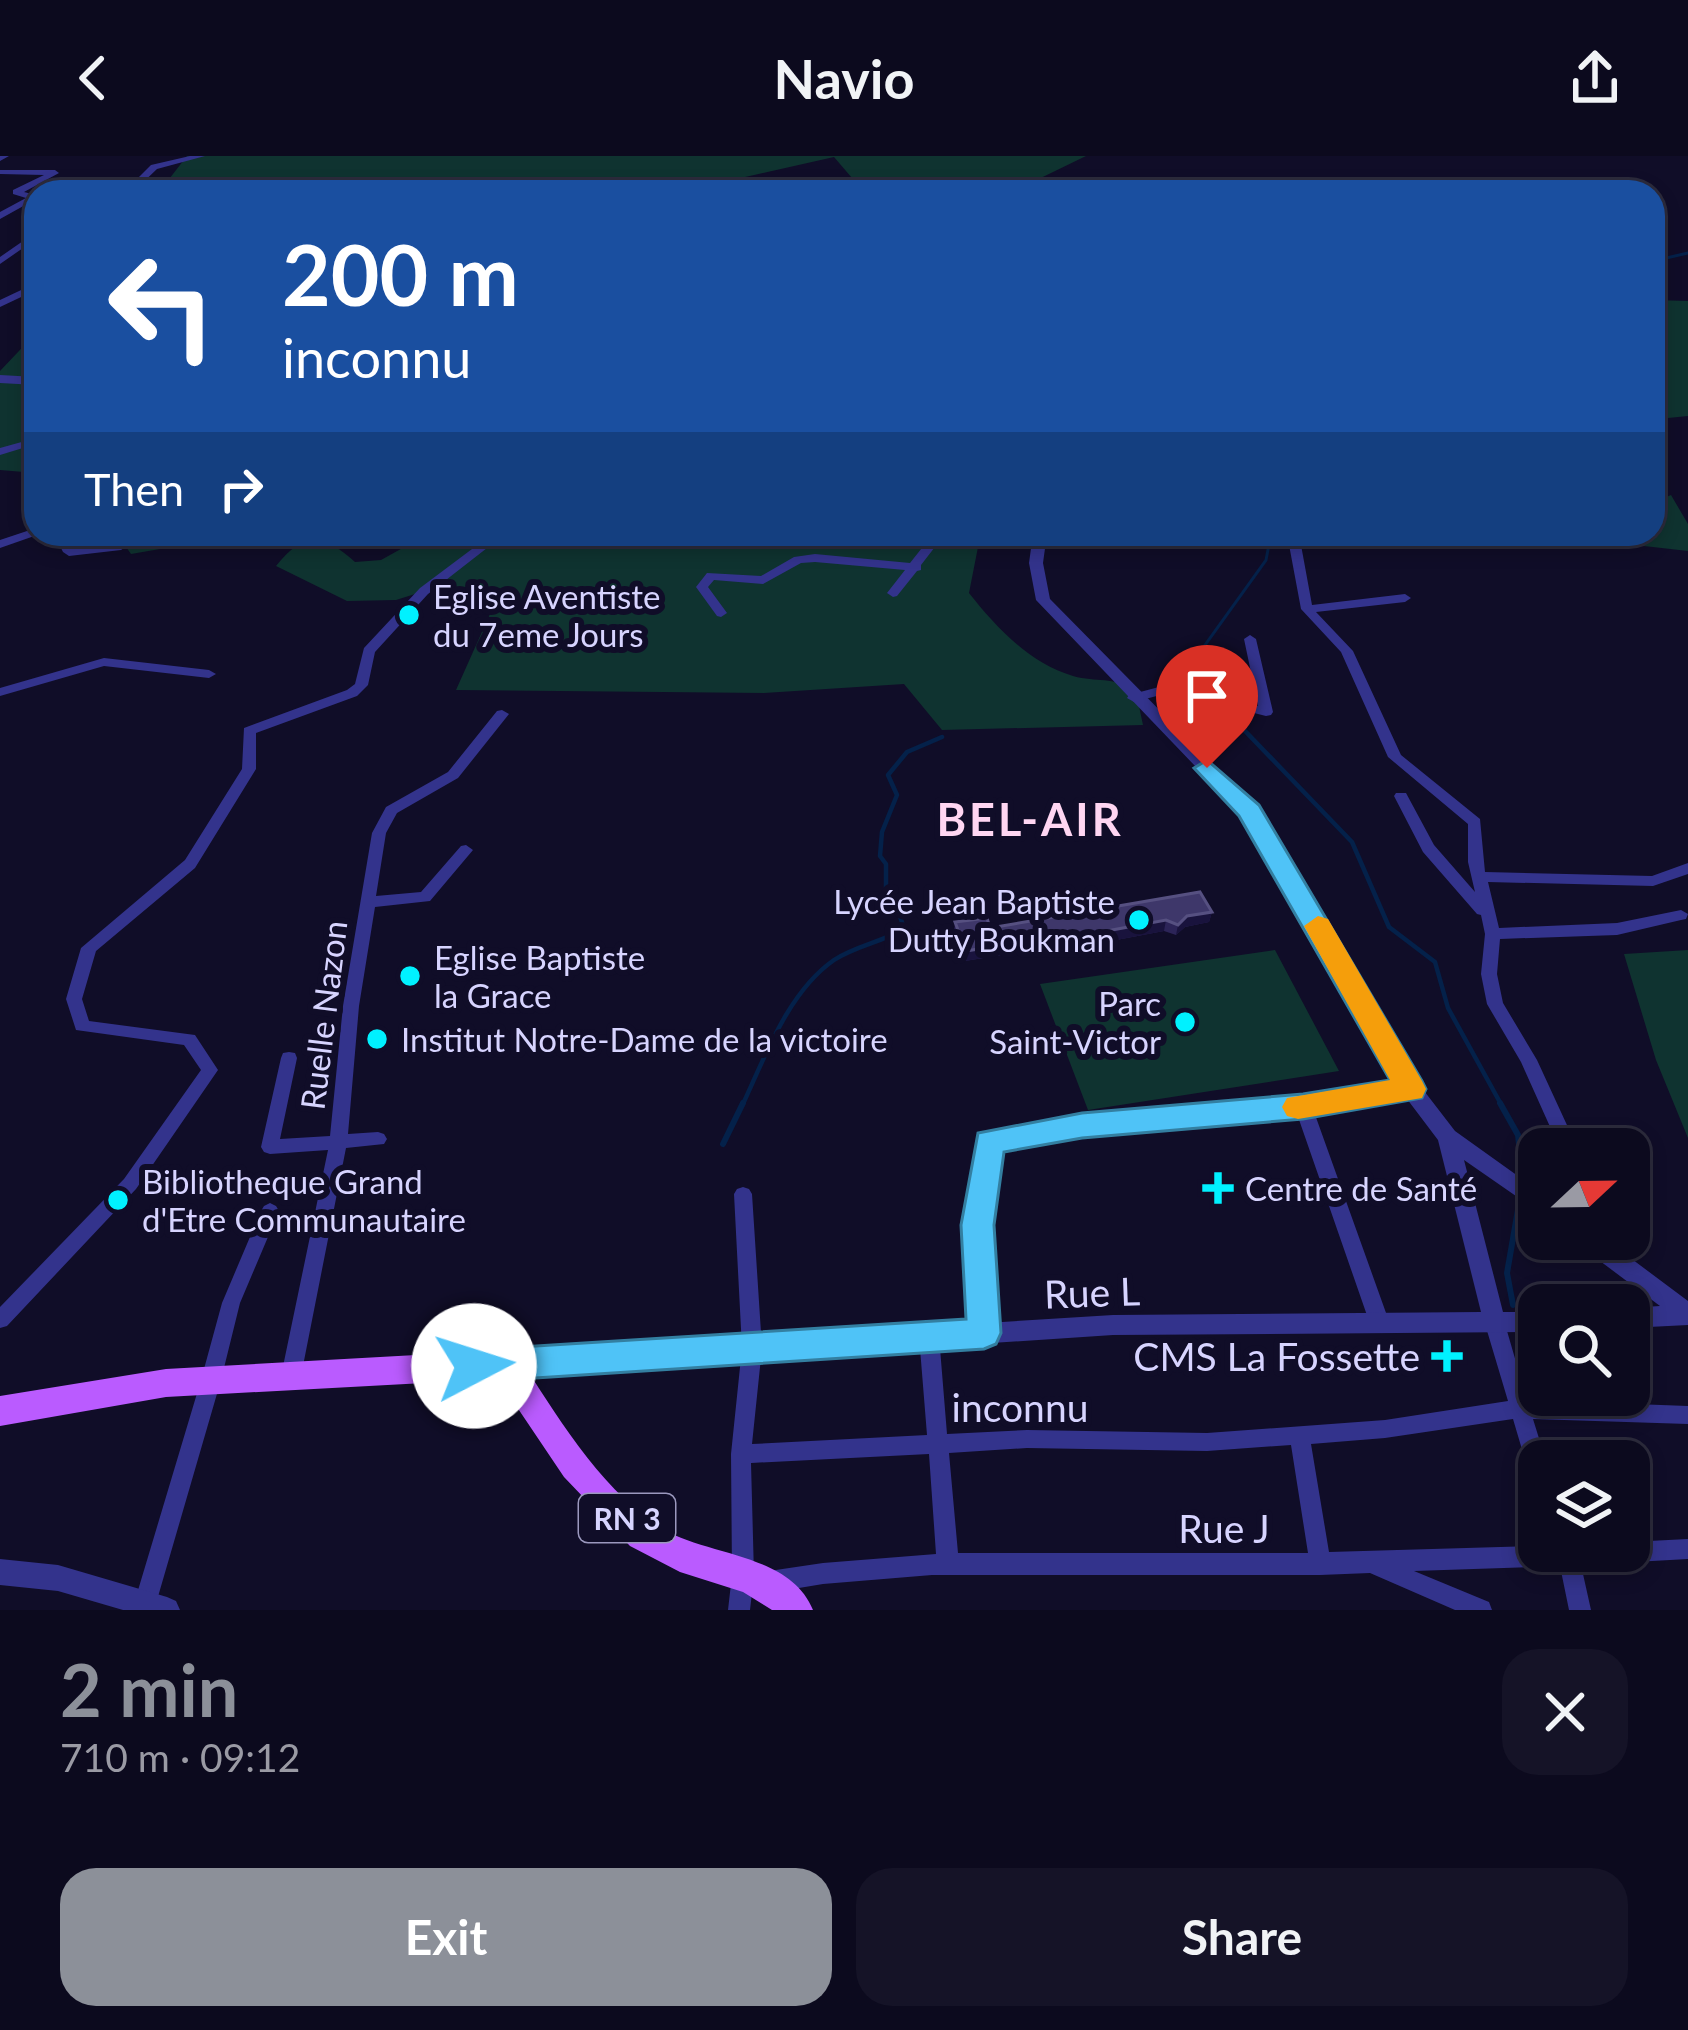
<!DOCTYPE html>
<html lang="en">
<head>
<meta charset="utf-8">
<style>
  body { margin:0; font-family:Lato,sans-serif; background:#151327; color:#f1f3f6; height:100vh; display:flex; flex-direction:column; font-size:45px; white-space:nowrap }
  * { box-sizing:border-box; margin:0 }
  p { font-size:39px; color:#9a9aa4 }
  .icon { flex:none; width:66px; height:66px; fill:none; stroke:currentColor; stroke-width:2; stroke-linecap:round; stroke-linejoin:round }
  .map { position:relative; height:1454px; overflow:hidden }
  .side { display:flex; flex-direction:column; background:#0c0a1e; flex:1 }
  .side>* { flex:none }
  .top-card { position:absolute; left:24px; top:24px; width:1641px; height:366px; border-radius:36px; box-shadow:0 6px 18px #0003,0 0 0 3px #2c2b3c; background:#1a4fa0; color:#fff; overflow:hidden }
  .needle { width:78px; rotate:68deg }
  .controls { position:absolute; left:1518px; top:972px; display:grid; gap:24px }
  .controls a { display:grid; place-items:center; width:132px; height:132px; border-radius:24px; background:#0c0a1e; box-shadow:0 6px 18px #0003,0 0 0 3px #2c2b3c; font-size:60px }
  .pin { position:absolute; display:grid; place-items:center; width:102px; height:102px; color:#fff; margin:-123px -51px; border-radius:50% 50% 50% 0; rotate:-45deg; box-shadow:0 0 12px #0007 }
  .pin .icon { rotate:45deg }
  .me { position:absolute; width:132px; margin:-66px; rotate:85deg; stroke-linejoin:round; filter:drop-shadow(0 0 9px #0008) }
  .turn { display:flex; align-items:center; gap:42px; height:252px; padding:0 60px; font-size:54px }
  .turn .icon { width:156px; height:156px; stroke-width:2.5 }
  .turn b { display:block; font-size:84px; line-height:102px }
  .then { display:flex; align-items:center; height:114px; padding:0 60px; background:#0003; gap:24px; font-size:45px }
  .round { display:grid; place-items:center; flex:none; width:126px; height:126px; border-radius:36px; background:#151327 }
  .overview { display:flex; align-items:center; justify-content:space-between; height:204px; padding:0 60px }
  h1 { font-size:72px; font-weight:700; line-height:90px; color:#8c9099 }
  .primary-button { display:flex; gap:24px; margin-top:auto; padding:24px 60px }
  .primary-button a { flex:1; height:138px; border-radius:36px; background:#8c9099; color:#fff; font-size:48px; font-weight:700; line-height:138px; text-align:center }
  .primary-button a+a { background:#151327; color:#f1f3f6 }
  header { display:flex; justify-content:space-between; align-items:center; height:156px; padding:0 60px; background:#0c0a1e; font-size:54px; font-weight:700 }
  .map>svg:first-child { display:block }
</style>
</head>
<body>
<header><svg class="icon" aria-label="back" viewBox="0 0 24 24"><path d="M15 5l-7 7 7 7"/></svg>Navio<svg class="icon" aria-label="share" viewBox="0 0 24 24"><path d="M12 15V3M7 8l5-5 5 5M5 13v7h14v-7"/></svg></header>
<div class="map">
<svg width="1688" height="1454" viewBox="0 0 1688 1454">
  <rect width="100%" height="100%" fill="#100d28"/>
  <!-- green -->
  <path fill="#0f3330" d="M 187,0 L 1086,0 L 1012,36 L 864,36 L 834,1 L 679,36 L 159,36 Z
    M 1653,144 L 1688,145 L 1688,260 L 1668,262 L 1653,273 Z
    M 36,177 L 36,317 L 0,314 L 0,215 Z
    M 1671,339 L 1688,368 L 1688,395 L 1591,384 L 1596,378 L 1653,378 L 1653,356 L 1658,353 L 1654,346 Z
    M 117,378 L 247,378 L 131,398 Z
    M 493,378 L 1005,378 L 978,391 L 969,437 C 996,471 1029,507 1073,520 C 1097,527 1112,519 1136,536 L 1143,569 L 942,574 L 904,528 L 764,537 L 456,534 L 494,449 L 434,432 L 396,444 L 347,445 L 276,410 C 305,374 324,378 355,406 L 381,404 L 408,389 Z
    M 1275,794 L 1339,915 L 1088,954 L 1040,828 Z
    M 1688,794 L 1688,982 L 1656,904 L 1624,798 Z"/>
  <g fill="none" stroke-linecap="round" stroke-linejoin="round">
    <!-- stream-far2 -->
    <path stroke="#04214a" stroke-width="3" d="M 1653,105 L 1688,97
      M 1195,523 L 1187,514 L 1266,404 L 1271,378
      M 1212,540 L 1225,554"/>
    <!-- stream-far1 -->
    <path stroke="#04214a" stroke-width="4.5" d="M 1222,551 L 1352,686 L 1389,771 L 1435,806 L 1448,852 L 1502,950
      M 742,950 C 765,901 788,836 834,804 C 855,790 882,786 904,773 L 896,747 L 886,741 L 886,708 L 880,700 L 882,676 L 897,639 L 888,619 L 907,596 L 942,581"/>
    <!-- stream -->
    <path stroke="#04214a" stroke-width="6" d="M 1500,947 L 1518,979 L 1523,1025
      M 723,988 L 743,947
      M 1513,1149 L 1507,1117 L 1520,1042"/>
    <!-- minor -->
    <path fill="#33338c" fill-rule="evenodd" d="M 0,0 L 9,0 L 0,5 Z
      M 190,0 L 205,0 L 157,13 L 133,36 L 124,36 L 151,9 Z
      M 0,14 L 55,14 L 59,17 L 24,36 L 36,39 L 36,43 L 0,63 L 0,56 L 26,42 L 13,38 L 13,34 L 44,19 L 0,18 Z
      M 36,76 L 36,83 L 0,108 L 0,101 Z
      M 36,127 L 36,134 L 0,151 L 0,144 Z
      M 36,282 L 36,288 L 0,299 L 0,292 Z
      M 36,372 L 36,378 L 40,378 L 0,392 L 0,384 Z
      M 54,378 L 66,378 L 73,392 L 121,386 L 127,390 L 121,394 L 69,400 L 63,396 Z
      M 295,378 L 311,378 L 292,388 L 284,388 L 284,382 Z
      M 492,378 L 505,378 L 428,438 L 375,496 L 368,529 L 357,540 L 256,577 L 256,613 L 195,712 L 96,795 L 82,843 L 89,865 L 195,879 L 218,914 L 136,1033 L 7,1170 L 0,1172 L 0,1151 L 124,1023 L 201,914 L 184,889 L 76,874 L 66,843 L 81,792 L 185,704 L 242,613 L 244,572 L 347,534 L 355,528 L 364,492 L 420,432 Z
      M 933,378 L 945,378 L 921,409 L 921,414 L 917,415 L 897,440 L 893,441 L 887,437 L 905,414 L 815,406 L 801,407 L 763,428 L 714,424 L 708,431 L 727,457 L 721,461 L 717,460 L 696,431 L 707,417 L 761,420 L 794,401 L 815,398 L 910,407 Z
      M 1155,378 L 1167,378 L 1170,382 L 1168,384 L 1160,384 Z
      M 1287,378 L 1299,378 L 1312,449 L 1405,438 L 1411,442 L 1405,446 L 1316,456 L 1353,495 L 1401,599 L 1480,663 L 1485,716 L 1652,720 L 1688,707 L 1688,718 L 1653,730 L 1488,726 L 1499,772 L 1617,767 L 1681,754 L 1688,758 L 1686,763 L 1681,764 L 1617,779 L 1500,783 L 1497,818 L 1503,847 L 1537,904 L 1578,993 L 1560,993 L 1521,906 L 1487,848 L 1481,818 L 1485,778 L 1481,759 L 1477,758 L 1423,696 L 1394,640 L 1396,637 L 1406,637 L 1434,689 L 1475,736 L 1468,706 L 1468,668 L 1388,601 L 1341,496 L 1301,453 Z
      M 1250,479 L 1256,483 L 1273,556 L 1271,559 L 1266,560 L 1222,549 L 1198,529 L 1134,546 L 1127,542 L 1129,539 L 1200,520 L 1232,543 L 1258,550 L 1244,483 Z
      M 104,502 L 209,514 L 216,518 L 209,522 L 104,510 L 0,540 L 0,532 Z
      M 502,554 L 509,558 L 458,622 L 397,657 L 386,677 L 376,740 L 421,736 L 461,690 L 466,689 L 473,694 L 430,745 L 375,751 L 359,850 L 348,978 L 378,976 L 384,978 L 387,983 L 384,988 L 346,992 L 301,1220 L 298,1226 L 291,1229 L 284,1226 L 281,1220 L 328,994 L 270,998 L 264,996 L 261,991 L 281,902 L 283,897 L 289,896 L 295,897 L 297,902 L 280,983 L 330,980 L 343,850 L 372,677 L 386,651 L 448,616 L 497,555 Z
      M 1411,926 L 1417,928 L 1419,933 L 1417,938 L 1411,940 L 1313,953 L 1390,1168 L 1387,1174 L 1380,1176 L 1373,1174 L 1370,1168 L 1296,955 L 1094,977 L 997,992 L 986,1069 L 994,1177 L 991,1183 L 984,1186 L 977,1183 L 974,1177 L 968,1069 L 983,981 L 1094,963 Z
      M 743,1031 L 749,1033 L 752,1038 L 762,1192 L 752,1288 L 927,1279 L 919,1180 L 922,1174 L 929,1171 L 936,1174 L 939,1180 L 947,1278 L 1027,1274 L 1207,1277 L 1385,1264 L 1508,1245 L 1485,1168 L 1488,1162 L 1495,1160 L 1502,1162 L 1505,1168 L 1527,1244 L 1688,1250 L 1688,1268 L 1533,1263 L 1546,1305 L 1539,1305 L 1539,1327 L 1532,1324 L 1529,1317 L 1513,1263 L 1385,1282 L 1311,1288 L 1329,1396 L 1539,1390 L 1539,1395 L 1629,1395 L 1629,1386 L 1688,1383 L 1688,1403 L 1581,1409 L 1591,1454 L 1569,1454 L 1560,1410 L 1414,1415 L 1489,1446 L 1492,1454 L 1455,1454 L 1370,1417 L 1320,1419 L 932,1419 L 823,1428 L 769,1437 L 761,1434 L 758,1426 L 761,1418 L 769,1415 L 823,1407 L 936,1398 L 929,1298 L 751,1307 L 754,1419 L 750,1454 L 728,1454 L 732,1419 L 731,1298 L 742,1192 L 734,1038 L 737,1033 ZM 1291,1289 L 1308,1397 L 958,1397 L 949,1297 L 1027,1292 L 1207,1295 Z
      M 270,1047 L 276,1050 L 279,1055 L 240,1147 L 221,1224 L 155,1451 L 154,1454 L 134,1454 L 133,1451 L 201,1224 L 222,1147 L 261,1055 L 264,1050 Z"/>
    <!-- tertiary -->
    <path fill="#33338c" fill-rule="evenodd" d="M 0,219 L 36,221 L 36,229 L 0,227 Z
      M 1033,378 L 1047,378 L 1043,407 L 1050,443 L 1255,651 L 1418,927 L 1455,975 L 1539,1035 L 1539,1056 L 1464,1004 L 1503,1156 L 1539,1156 L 1539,1176 L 1113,1179 L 506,1219 L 498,1215 L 494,1208 L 498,1201 L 506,1197 L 1113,1159 L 1481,1156 L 1438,984 L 1404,939 L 1242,659 L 1036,444 L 1029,407 Z
      M 1577,1083 L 1605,1083 L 1688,1145 L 1688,1169 L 1629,1172 L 1629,1152 L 1660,1150 L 1580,1090 Z
      M 0,1403 L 58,1409 L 167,1441 L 176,1445 L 180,1454 L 123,1454 L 58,1435 L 0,1429 Z"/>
    <!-- primary -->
    <path fill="#ba5bff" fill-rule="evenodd" d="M 506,1194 L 517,1198 C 555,1257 597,1328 656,1369 C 703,1401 789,1395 813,1454 L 772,1454 L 743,1436 L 680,1416 L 630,1390 L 564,1321 L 498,1223 L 166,1241 L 0,1270 L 0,1240 L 166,1213 Z"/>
  </g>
  <!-- wall -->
  <path fill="#2c2458" d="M 1212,756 L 1209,766 L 1185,771 L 1176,779 L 1164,775 L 1095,788 L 1086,796 L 1077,791 L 1040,798 L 1037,793 L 965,805 L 954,777 L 955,766 L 990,772 Z"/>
  <!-- shaded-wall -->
  <path fill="#19133d" d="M 1212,756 L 1209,766 L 1185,771 L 1176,779 L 1178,769 L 1187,760 Z
    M 1166,764 L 1164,775 L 1095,788 L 1086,796 L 1088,785 L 1096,777 Z
    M 1078,781 L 1077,791 L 1040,798 L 1041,788 Z
    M 1039,783 L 1037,793 L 965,805 L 966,795 Z"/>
  <!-- building -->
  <path fill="#3e376a" stroke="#565081" stroke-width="3" d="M 1200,736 L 1212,756 L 1187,760 L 1178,769 L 1166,764 L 1096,777 L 1088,785 L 1078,781 L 1041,788 L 1039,783 L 966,795 L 955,766 L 987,762 L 990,772 Z"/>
  <!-- route -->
  <path fill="#4fc3f7" stroke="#337fa1" stroke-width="3" d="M 1207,604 L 1259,649 L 1422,925 L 1426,933 L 1422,942 L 1303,963 L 1082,982 L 1004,996 L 994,1069 L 1001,1177 L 996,1188 L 984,1193 L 474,1226 L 462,1221 L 457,1210 L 462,1198 L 474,1194 L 966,1163 L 961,1069 L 978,977 L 1082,957 L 1303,938 L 1390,924 L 1239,660 L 1194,612 Z"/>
  <!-- slow -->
  <path fill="#f59e0b" d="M 1318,760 L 1328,763 L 1422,925 L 1426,933 L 1422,942 L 1298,963 L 1287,960 L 1282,951 L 1287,942 L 1390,924 L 1304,770 Z"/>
  <!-- markers -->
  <g fill="#00f1ff" stroke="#100d28" stroke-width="4.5">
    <circle cx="409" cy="459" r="12"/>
    <circle cx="1139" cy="764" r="12"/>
    <circle cx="410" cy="820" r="12"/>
    <circle cx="1185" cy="866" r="12"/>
    <circle cx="377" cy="883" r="12"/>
    <path d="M1212 1014h12v12h12v12h-12v12h-12v-12h-12v-12h12z"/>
    <circle cx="118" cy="1044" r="12"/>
    <path d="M1441 1182h12v12h12v12h-12v12h-12v-12h-12v-12h12z"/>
  </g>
  <g text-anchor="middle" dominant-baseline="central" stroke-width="12" stroke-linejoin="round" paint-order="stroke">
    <!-- shield labels -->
    <rect fill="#100d28" stroke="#9b98be" stroke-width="3" x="579" y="1338" width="96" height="48" rx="9"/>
    <g font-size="30" font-weight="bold" fill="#d7d4ff">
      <text x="627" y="1362">RN 3</text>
    </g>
    <!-- poi labels -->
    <g font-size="33" fill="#d7d4ff" stroke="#100d28" text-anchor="start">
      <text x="433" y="440">Eglise Aventiste<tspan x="433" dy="38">du 7eme Jours</tspan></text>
      <text x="1115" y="745" text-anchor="end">Lycée Jean Baptiste<tspan x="1115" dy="38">Dutty Boukman</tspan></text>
      <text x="434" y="801">Eglise Baptiste<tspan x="434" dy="38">la Grace</tspan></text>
      <text x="1161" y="847" text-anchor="end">Parc<tspan x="1161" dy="38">Saint-Victor</tspan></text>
      <text x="401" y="883">Institut Notre-Dame de la victoire</text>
      <text x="142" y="1025">Bibliotheque Grand<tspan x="142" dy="38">d'Etre Communautaire</tspan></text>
      <text x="1245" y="1032">Centre de Santé</text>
    </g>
    <!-- street labels -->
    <g font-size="33" fill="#d7d4ff" stroke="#100d28">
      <text transform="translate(323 859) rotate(-83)">Ruelle Nazon</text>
    </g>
    <!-- near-street labels -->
    <g font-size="39" fill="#d7d4ff" stroke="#100d28">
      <text transform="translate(1092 1136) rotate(-2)">Rue L</text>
      <text x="1020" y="1251">inconnu</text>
      <text x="1224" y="1372">Rue J</text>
    </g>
    <!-- near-poi labels -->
    <g font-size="39" fill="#d7d4ff" stroke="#100d28" text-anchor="end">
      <text x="1420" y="1200">CMS La Fossette</text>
    </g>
    <!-- district labels -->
    <g font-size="45" font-weight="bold" letter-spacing="3" fill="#ffd6f2" stroke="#100d28">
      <text x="1030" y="663">BEL-AIR</text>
    </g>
  </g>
</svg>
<div class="controls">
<a><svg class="needle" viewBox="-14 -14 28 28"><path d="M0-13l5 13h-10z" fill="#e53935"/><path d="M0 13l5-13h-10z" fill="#9a9aa4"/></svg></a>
<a><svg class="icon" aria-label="search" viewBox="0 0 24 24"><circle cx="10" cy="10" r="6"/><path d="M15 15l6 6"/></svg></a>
<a><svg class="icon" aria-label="layers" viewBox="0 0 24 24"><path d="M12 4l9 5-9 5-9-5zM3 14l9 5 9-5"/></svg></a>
</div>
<div class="pin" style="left:1207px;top:612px;background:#d93025"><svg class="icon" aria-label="arrive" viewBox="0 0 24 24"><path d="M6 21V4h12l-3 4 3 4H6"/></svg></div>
<svg class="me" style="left:474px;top:1210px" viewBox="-20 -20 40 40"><circle r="19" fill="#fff"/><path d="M0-13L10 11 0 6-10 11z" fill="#4fc3f7"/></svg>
<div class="top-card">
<div class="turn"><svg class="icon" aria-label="left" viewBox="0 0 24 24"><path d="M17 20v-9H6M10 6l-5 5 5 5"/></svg><div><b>200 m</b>inconnu</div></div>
<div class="then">Then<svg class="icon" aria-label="right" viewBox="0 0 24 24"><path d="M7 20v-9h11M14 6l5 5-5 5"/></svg></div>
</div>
</div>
<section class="side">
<div class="overview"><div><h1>2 min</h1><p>710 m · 09:12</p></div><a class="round"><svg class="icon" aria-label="close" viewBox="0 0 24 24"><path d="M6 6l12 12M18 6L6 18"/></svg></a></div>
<div class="primary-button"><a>Exit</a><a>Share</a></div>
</section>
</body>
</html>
